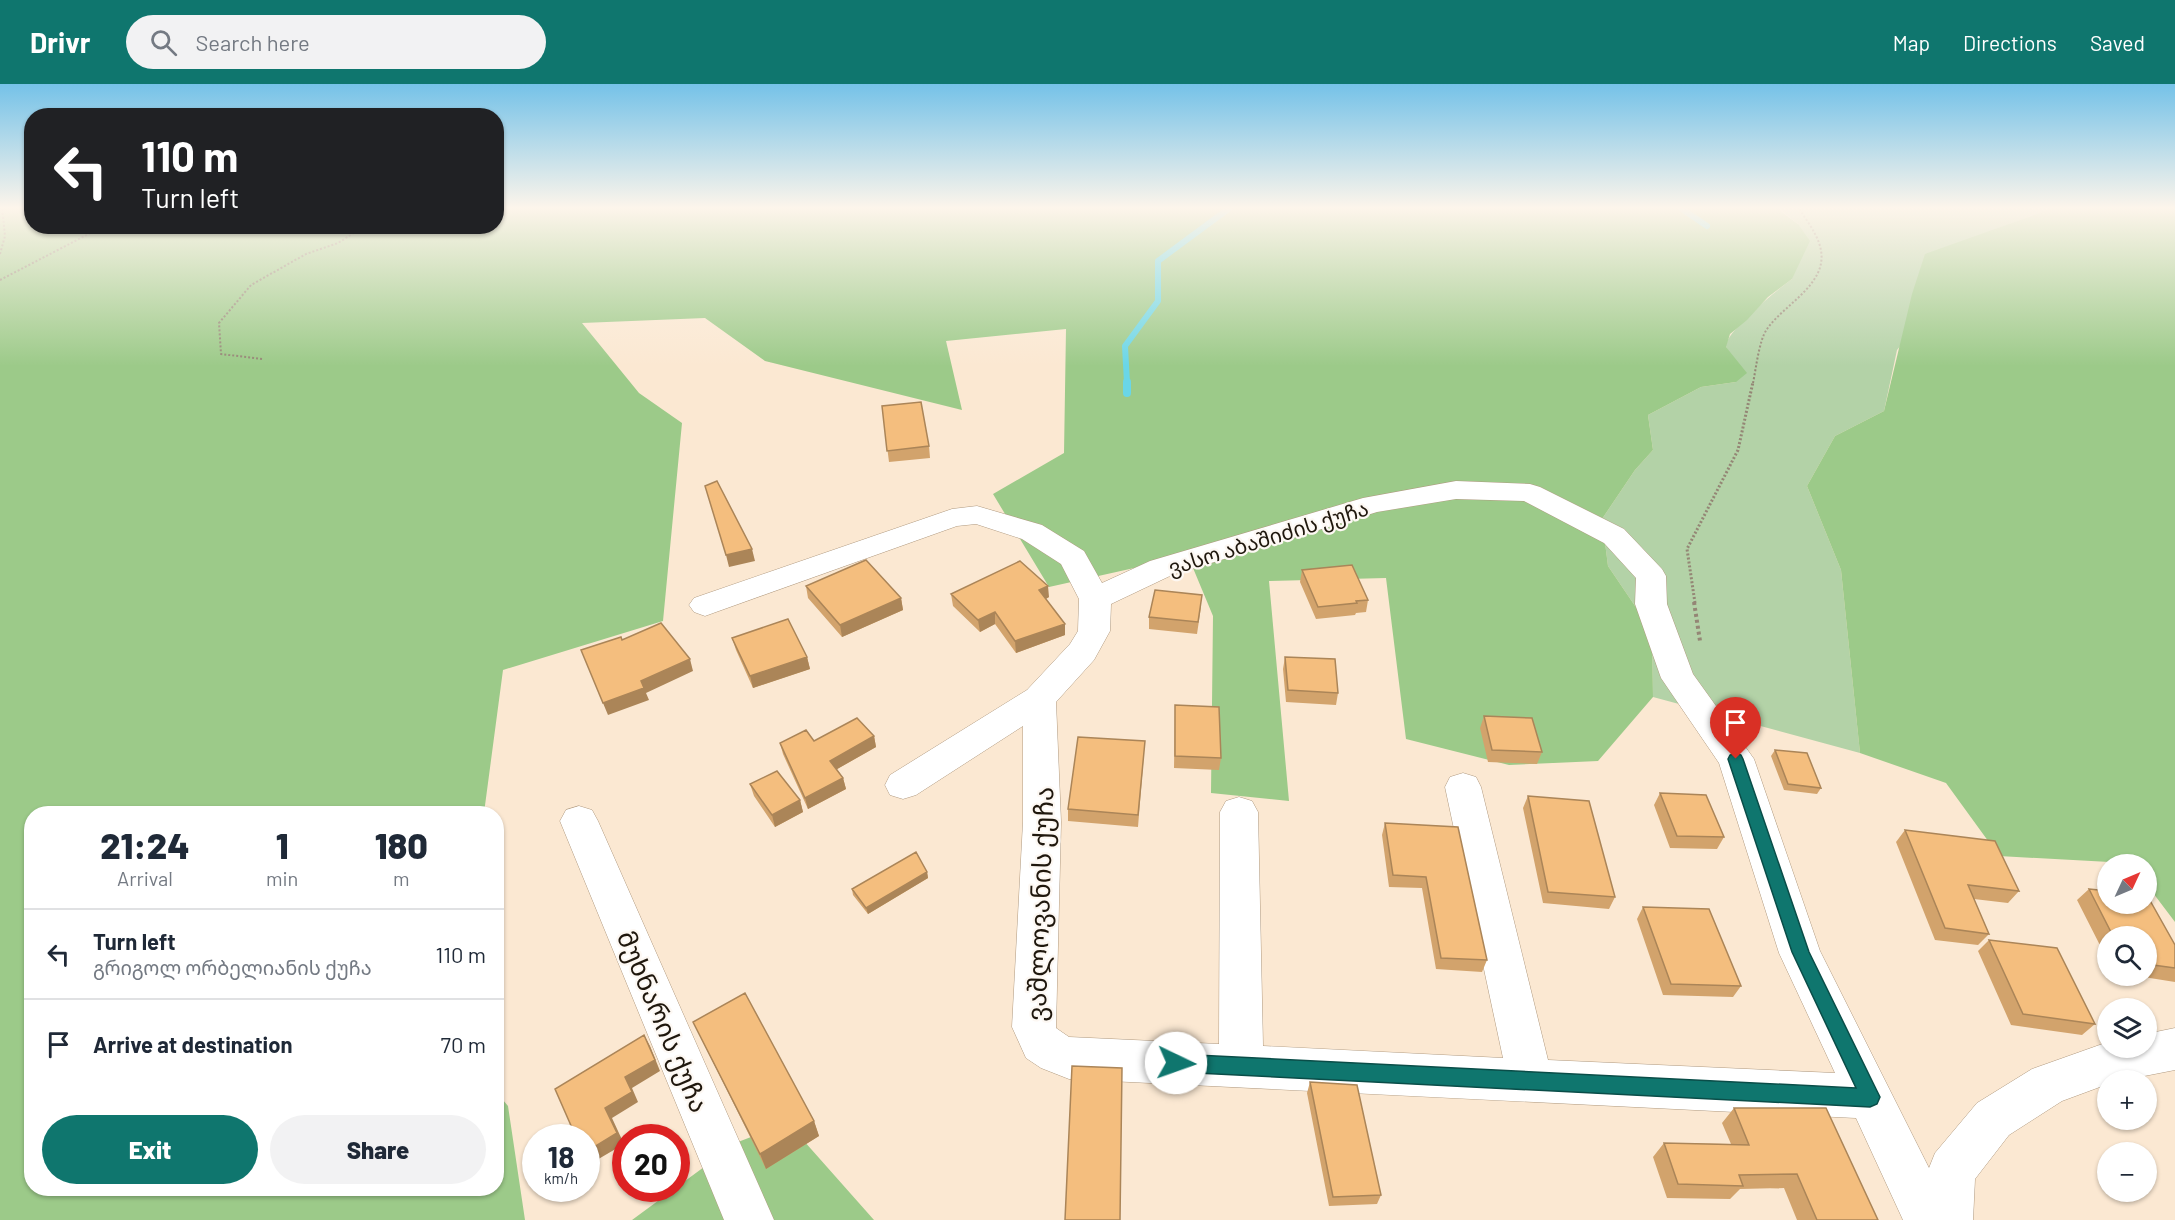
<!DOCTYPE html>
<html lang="en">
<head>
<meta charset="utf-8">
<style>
  body { margin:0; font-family:Barlow,"Noto Sans Georgian",sans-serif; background:#f2f2f3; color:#1f2937; height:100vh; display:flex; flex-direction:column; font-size:22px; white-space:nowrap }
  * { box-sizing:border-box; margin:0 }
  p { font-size:20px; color:#747a83 }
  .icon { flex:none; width:33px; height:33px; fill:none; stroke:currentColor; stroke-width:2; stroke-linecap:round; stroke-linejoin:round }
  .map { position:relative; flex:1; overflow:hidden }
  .details { position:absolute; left:24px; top:722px; width:480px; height:390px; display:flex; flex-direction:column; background:#fff; border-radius:24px; box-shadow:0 2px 4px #0004 }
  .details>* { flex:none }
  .banner { position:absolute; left:24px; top:24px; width:480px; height:126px; border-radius:24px; box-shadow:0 2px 4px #0004; background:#202124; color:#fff; overflow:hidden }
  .needle { width:39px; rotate:46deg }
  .tools { position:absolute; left:2097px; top:770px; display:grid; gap:12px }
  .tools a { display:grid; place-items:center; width:60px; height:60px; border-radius:50%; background:#fff; box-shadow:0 2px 4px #0004; font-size:30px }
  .speed { position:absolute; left:522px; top:1040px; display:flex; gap:12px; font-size:30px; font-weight:700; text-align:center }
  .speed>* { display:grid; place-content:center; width:78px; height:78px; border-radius:50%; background:#fff; box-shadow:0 2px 4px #0004; line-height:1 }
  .speed small { font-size:15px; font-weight:400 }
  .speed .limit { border:9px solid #d22; background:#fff; color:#111 }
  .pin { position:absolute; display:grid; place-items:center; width:51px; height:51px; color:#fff; margin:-62px -26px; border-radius:50% 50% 50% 0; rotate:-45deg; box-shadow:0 0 6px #0007 }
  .pin .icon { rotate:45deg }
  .me { position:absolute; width:66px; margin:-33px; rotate:93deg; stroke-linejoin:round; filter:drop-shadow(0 0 4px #0008) }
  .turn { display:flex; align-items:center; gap:21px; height:126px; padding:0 18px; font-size:27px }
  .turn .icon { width:78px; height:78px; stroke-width:2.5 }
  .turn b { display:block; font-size:42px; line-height:51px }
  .eta { display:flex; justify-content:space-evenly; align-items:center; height:102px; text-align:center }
  .eta b { font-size:36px; font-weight:800; line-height:42px }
  .cta { display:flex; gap:12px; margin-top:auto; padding:12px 18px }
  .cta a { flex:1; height:69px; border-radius:36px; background:#0f766e; color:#fff; font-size:24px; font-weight:800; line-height:69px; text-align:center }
  .cta a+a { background:#f2f2f3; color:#1f2937 }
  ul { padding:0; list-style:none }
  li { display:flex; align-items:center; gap:18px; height:90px; padding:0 18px; border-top:2px solid #e0e1e3 }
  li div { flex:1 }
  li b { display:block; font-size:22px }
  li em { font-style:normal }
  header { display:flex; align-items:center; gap:36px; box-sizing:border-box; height:84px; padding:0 30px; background:#0f766e; color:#fff }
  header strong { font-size:28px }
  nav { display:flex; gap:33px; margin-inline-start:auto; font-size:21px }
  .search { width:420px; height:54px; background:#f2f2f3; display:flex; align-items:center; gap:15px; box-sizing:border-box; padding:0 21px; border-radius:33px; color:#747a83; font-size:22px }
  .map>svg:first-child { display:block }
</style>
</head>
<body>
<header>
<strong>Drivr</strong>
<div class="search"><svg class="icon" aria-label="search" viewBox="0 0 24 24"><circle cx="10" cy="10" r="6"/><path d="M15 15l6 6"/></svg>Search here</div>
<nav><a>Map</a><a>Directions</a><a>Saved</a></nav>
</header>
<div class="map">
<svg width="2175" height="1136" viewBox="0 0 2175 1136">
  <rect width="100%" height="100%" fill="#fbe8d2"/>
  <!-- green -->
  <path fill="#b3d2a7" d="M 1781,123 L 2056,123 L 1996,145 L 1897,266 L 1884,327 L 1835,352 L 1807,402 L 1841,486 L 1860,669 L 1653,613 L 1652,547 L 1608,482 L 1602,435 L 1635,386 L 1653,366 L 1648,331 L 1701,303 L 1736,298 C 1733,287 1726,272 1726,261 C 1728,246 1778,205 1792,195 L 1798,140 L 1779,125 Z"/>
  <!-- forest -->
  <path fill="#9cca89" d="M 0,123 L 31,123 L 32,142 L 496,142 L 497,123 L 1781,123 L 1779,126 L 1798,140 L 1810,157 L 1792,195 L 1768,213 L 1747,236 L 1730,250 L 1726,263 L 1747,289 L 1736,298 L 1701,303 L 1648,331 L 1653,366 L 1635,386 L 1602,435 L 1608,482 L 1652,547 L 1653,613 L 1598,677 L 1509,681 L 1406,655 L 1386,494 L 1269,497 L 1289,717 L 1211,709 L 1213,532 L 1188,472 L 1049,503 L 993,410 L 1064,369 L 1066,245 L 946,257 L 962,326 L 765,277 L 705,234 L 582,239 L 639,309 L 682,339 L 663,537 L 503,586 L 484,729 L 32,729 L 32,1104 L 496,1104 L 497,1009 L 508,1022 L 525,1136 L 0,1136 Z
    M 2056,123 L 2175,123 L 2175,838 L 2147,801 L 2146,780 L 1999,772 L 1946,699 L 1860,669 L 1841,486 L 1807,402 L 1835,352 L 1884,327 L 1912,210 L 1925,170 Z
    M 788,1039 L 874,1136 L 632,1136 L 738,1058 Z"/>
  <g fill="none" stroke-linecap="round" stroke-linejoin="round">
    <!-- stream-far1 -->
    <path stroke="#6ad6e7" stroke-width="6" d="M 1679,123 L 1707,142
      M 1127,299 L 1125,262 L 1158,217 L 1158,177 L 1231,123"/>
    <!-- stream -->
    <path stroke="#6ad6e7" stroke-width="8" d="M 1127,298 L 1127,309"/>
    <!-- minor casing -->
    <g stroke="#b09a80" stroke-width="1">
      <path id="minor" d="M 1456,397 L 1530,400 L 1540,403 L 1624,445 L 1662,485 L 1666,492 L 1667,520 L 1693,590 L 1754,675 L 1820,867 L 1929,1084 L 1935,1069 L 1977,1019 L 2032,985 L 2108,958 L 2108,963 L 2146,963 L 2146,950 L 2175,944 L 2175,986 L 2124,996 L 2108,996 L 2108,1000 L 2062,1017 L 2009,1051 L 1975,1095 L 1973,1136 L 1903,1136 L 1856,1034 L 1069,995 L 1041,984 L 1026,974 L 1012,943 L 1023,738 L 1023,642 L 916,711 L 903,715 L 890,711 L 885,701 L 890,691 L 1027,606 L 1070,560 L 1078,547 L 1079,515 L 1061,480 L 1022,455 L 976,440 L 957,442 L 716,528 L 705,532 L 694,528 L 689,521 L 694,514 L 952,425 L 977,422 L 1042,441 L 1084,467 L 1102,499 L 1150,477 L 1363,414 ZM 1456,415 L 1524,417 L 1604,459 L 1636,494 L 1635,520 L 1661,594 L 1719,679 L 1779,869 L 1835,989 L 1548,976 L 1481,703 L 1476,693 L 1463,689 L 1450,693 L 1445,703 L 1503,974 L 1263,962 L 1258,728 L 1252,717 L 1239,713 L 1226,717 L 1220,728 L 1219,960 L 1069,953 L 1056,944 L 1061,738 L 1056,618 L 1094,576 L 1110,547 L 1111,520 L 1172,491 L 1377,428 Z
        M 579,722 L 592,726 L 598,737 L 774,1136 L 724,1136 L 560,737 L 566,726 Z"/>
    </g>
    <!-- path-far2 -->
    <path stroke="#948675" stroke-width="2" stroke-dasharray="2 2" stroke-linecap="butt" d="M 0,170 L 5,152 L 2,123
      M 0,196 L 104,142
      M 262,275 L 221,270 L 219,239 L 251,201 L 306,170 L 338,159 L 365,142
      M 1753,299 C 1756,285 1759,256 1767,245 C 1786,218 1833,198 1819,159 C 1815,147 1805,134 1798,123"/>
    <!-- path-far1 -->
    <path stroke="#948675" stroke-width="3" stroke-dasharray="2 2" stroke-linecap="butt" d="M 1695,519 L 1687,465 L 1738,366 L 1753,298"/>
    <!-- path -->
    <path stroke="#948675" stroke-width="4" stroke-dasharray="3 3" stroke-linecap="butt" d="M 1694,518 L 1700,557"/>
    <!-- minor -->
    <use href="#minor" fill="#fff" fill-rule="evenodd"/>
  </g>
  <!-- wall -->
  <path fill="#d2a36c" d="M 882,322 L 929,362 L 930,374 L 889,378 Z
    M 1302,486 L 1368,516 L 1366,528 L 1356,529 L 1355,531 L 1316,535 L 1300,498 Z
    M 806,502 L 901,514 L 903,526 L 842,553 L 808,514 Z
    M 951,510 L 1049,513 L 1046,515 L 1065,540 L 1065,551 L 1016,569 L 995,540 L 980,548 L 953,522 Z
    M 1201,523 L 1197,550 L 1149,545 L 1149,533 Z
    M 732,554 L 807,573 L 810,585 L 753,604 L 736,566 Z
    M 1285,573 L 1338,609 L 1336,621 L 1286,618 L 1283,585 Z
    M 1175,621 L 1221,674 L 1219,686 L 1174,684 Z
    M 1484,632 L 1542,668 L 1537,680 L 1488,678 L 1480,644 Z
    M 874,652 L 876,663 L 837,685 L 843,694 L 846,705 L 808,725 L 783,670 L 780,659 L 814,657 Z
    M 1775,666 L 1821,704 L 1817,710 L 1784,706 L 1771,672 Z
    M 1144,669 L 1138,743 L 1068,737 L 1068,725 Z
    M 750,700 L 800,716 L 803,728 L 775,743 L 754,712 Z
    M 1660,709 L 1724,753 L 1717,765 L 1670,764 L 1654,721 Z
    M 1528,712 L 1615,813 L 1609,825 L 1543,819 L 1523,724 Z
    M 1385,739 L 1458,743 L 1487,876 L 1482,888 L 1436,885 L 1422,804 L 1389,803 L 1382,751 Z
    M 1905,746 L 2019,807 L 2008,819 L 1974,815 L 1989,850 L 1978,861 L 1935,856 L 1896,758 Z
    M 927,788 L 928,794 L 868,830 L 853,811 L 852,805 Z
    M 2089,805 L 2175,861 L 2175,898 L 2131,891 L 2146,891 L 2146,852 L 2108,852 L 2108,877 L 2077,816 Z
    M 1643,823 L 1741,902 L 1733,913 L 1663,911 L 1637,835 Z
    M 1989,856 L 2095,940 L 2082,951 L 2011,941 L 1978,867 Z
    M 693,938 L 814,1037 L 819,1052 L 766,1085 Z
    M 1310,998 L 1381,1111 L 1377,1120 L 1329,1122 L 1307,1009 Z
    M 1734,1024 L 1878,1136 L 1797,1136 L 1784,1104 L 1740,1105 L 1730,1115 L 1667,1114 L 1653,1073 L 1664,1059 L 1731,1060 L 1722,1039 Z"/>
  <!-- shaded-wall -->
  <path fill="#ab8558" d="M 752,465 L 755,477 L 729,483 L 726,471 Z
    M 1048,502 L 1049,513 L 1040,518 L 1039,506 Z
    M 901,514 L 903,526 L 842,553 L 840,541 Z
    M 995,528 L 995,540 L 980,548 L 978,536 Z
    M 1065,540 L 1065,551 L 1016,569 L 1015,557 Z
    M 807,573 L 810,585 L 753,604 L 750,592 Z
    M 690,575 L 693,587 L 646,609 L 649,616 L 608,631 L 603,619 L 641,597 Z
    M 874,652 L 876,663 L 832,688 L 830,677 Z
    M 843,694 L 846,705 L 808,725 L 805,714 Z
    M 800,716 L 803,728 L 775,743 L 772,731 Z
    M 927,788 L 928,794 L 868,830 L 866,824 Z
    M 644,951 L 650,962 L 660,987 L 632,1004 L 638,1018 L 612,1034 L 624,1060 L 590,1080 L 586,1074 L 586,1068 L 605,1024 L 625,993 Z
    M 814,1037 L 819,1052 L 766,1085 L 760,1070 Z"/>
  <!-- building -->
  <path fill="#f4be7e" stroke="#ab8558" stroke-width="1.5" d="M 921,318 L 929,362 L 887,367 L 882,322 Z
    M 717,397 L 752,465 L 726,471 L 705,402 Z
    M 866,476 L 901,514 L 840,541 L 806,502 Z
    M 1020,477 L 1048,502 L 1039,506 L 1065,540 L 1015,557 L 995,528 L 978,536 L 951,510 Z
    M 1352,481 L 1368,516 L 1356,517 L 1357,519 L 1318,523 L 1302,486 Z
    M 1155,506 L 1202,511 L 1198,538 L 1149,533 Z
    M 788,535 L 807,573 L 750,592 L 732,554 Z
    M 661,539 L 690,575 L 641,597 L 644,604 L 603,619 L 581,566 L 621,553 L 622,556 Z
    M 1285,573 L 1335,575 L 1338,609 L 1288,606 Z
    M 1175,621 L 1219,623 L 1221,674 L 1175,672 Z
    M 1484,632 L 1532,634 L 1542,668 L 1492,666 Z
    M 857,634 L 874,652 L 830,677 L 843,694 L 805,714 L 780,659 L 806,646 L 814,657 Z
    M 1078,653 L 1145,657 L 1138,731 L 1068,725 Z
    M 1775,666 L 1807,669 L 1821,704 L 1788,700 Z
    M 777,687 L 800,716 L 772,731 L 750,700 Z
    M 1660,709 L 1706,711 L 1724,753 L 1677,752 Z
    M 1528,712 L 1589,717 L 1615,813 L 1548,808 Z
    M 1385,739 L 1458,743 L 1487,876 L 1441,874 L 1426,793 L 1393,791 Z
    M 1905,746 L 1995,757 L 2019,807 L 1968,801 L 1989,850 L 1945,844 Z
    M 916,768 L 927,788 L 866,824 L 852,805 Z
    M 2089,805 L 2108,807 L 2108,819 L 2146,819 L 2146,813 L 2148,813 L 2175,861 L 2175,884 L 2146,880 L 2146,852 L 2113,852 Z
    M 1643,823 L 1709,825 L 1741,902 L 1671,900 Z
    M 1989,856 L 2057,864 L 2095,940 L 2023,930 Z
    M 745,909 L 814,1037 L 760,1070 L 693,938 Z
    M 644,951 L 655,976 L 625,993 L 632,1008 L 605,1024 L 617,1049 L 586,1068 L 586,1053 L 576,1053 L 555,1005 Z
    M 1072,982 L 1122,984 L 1120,1136 L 1065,1136 Z
    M 1310,998 L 1357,1001 L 1381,1111 L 1333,1113 Z
    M 1734,1024 L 1826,1024 L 1878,1136 L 1817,1136 L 1797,1090 L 1739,1091 L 1743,1102 L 1678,1100 L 1664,1059 L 1749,1061 Z"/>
  <!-- sky -->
  <linearGradient id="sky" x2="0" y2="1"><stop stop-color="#75c2e8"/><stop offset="0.44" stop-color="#fdf5eb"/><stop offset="1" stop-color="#fdf5eb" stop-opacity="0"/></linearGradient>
  <rect width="2175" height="282" fill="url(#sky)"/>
  <!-- route -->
  <path fill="#0f766e" stroke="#0a4d48" stroke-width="1.5" d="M 1736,669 L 1741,671 L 1743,675 L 1809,868 L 1877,1007 L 1880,1013 L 1877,1020 L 1870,1023 L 1176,988 L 1170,985 L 1167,979 L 1170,973 L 1176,970 L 1856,1004 L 1792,868 L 1728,675 L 1730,671 Z"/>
  <g text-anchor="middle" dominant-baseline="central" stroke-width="4.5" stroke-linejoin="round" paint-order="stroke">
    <!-- street labels -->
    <g font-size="21" fill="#1f170d" stroke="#fdf8f3">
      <text transform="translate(1268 453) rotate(-17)">ვასო აბაშიძის ქუჩა</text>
    </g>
    <!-- near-street labels -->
    <g font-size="26" fill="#1f170d" stroke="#fdf8f3">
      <text transform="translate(1039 820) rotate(-88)">ვაშლოვანის ქუჩა</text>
      <text transform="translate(664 937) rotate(67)">მუხნარის ქუჩა</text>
    </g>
  </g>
</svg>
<div class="tools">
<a><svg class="needle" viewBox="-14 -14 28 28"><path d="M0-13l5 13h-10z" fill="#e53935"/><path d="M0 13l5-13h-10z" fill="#747a83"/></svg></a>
<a><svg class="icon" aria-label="search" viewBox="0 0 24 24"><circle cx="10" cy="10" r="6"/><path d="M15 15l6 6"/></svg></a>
<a><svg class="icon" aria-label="layers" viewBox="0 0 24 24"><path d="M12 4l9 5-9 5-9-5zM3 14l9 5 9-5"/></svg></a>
<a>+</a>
<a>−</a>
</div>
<div class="speed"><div>18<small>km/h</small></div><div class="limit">20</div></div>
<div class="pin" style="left:1736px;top:675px;background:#d93025"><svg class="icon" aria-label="arrive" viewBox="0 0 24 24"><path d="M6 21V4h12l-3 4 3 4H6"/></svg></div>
<svg class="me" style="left:1176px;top:979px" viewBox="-20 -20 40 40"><circle r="19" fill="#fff"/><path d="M0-13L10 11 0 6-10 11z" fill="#0f766e"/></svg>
<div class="banner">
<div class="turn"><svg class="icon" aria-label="left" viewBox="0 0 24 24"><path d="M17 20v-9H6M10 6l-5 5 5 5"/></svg><div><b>110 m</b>Turn left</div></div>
</div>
<section class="details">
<div class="eta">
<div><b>21:24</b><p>Arrival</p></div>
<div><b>1</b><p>min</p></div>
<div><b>180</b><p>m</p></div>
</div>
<ul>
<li><svg class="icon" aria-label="left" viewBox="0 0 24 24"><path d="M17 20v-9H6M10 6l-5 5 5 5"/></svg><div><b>Turn left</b><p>გრიგოლ ორბელიანის ქუჩა</p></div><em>110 m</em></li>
<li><svg class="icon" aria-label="arrive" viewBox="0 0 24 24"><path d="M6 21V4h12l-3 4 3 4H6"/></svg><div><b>Arrive at destination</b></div><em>70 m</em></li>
</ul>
<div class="cta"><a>Exit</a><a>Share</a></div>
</section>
</div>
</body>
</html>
